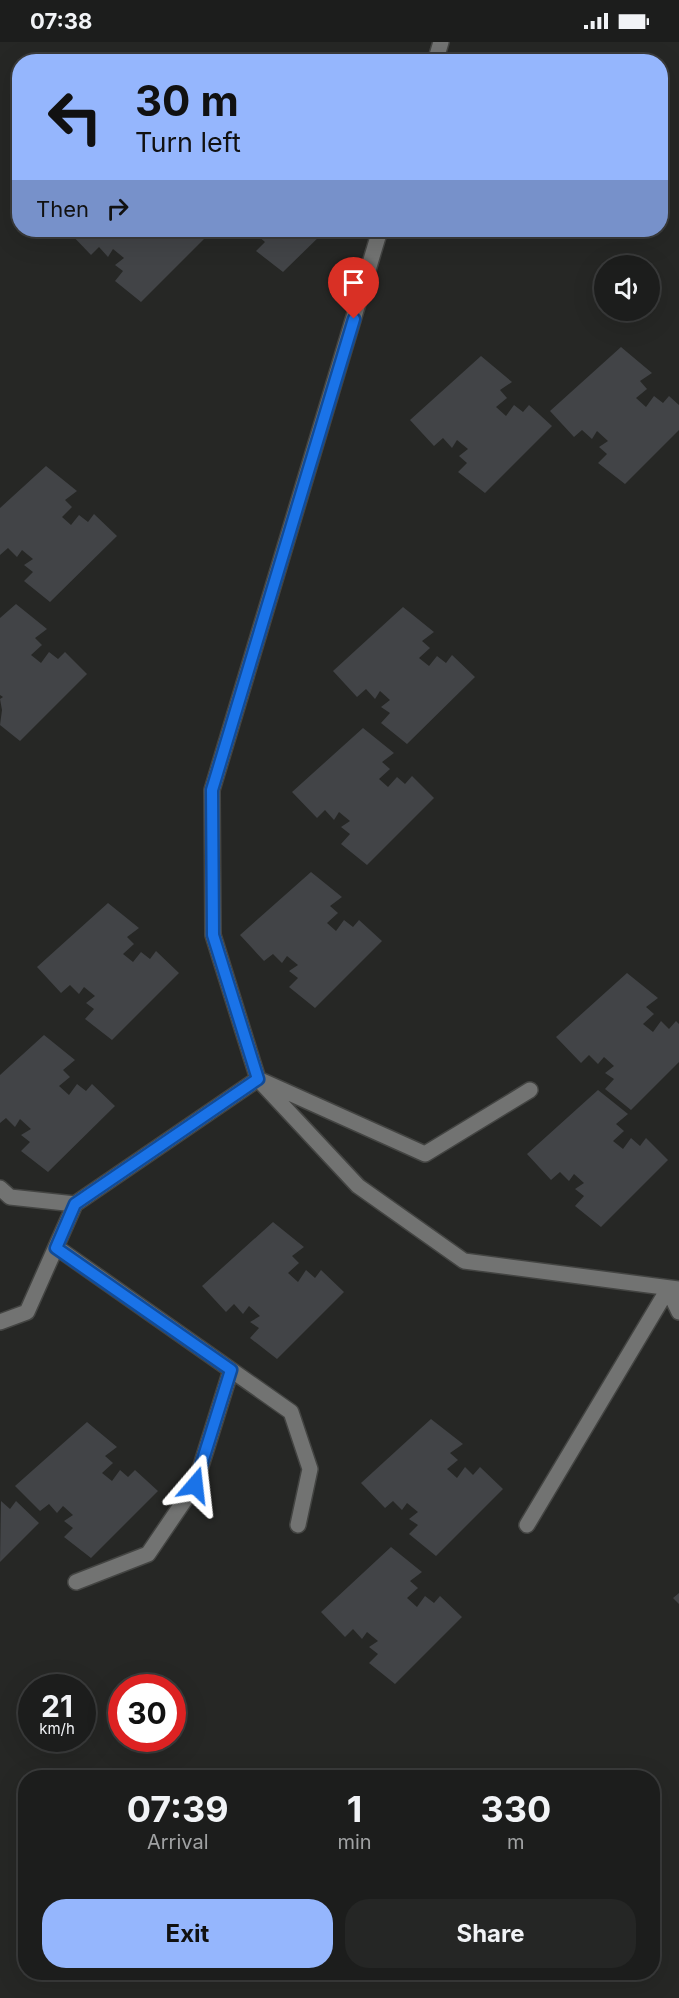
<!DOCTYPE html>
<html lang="en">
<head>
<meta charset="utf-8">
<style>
  body { margin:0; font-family:Inter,sans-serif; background:#252625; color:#f1f3f6; height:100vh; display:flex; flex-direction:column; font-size:22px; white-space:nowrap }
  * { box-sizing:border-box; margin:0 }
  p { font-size:20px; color:#a0a2a3 }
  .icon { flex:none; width:33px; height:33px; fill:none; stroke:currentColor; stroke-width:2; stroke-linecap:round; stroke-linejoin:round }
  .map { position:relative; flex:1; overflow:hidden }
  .side { position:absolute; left:18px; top:1728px; width:642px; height:210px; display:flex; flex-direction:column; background:#1c1d1c; border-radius:24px; box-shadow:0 6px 24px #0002,0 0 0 2px #3a3b3b }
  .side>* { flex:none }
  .hud { position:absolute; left:12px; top:12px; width:656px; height:183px; border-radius:24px; box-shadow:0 6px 24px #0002,0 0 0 2px #3a3b3b; background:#95b6fd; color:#111; overflow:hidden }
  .tools { position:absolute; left:594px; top:213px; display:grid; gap:12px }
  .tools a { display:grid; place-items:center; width:66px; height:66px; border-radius:50%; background:#1c1d1c; box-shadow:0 6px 24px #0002,0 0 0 2px #3a3b3b; font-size:30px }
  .speed { position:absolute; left:18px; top:1632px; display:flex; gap:12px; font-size:30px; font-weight:700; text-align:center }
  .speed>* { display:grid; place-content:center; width:78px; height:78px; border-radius:50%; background:#1c1d1c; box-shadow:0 6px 24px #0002,0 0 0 2px #3a3b3b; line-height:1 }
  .speed small { font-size:15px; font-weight:400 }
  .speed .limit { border:9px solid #d22; background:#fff; color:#111 }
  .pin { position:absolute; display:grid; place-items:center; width:51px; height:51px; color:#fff; margin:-62px -26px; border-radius:50% 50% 50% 0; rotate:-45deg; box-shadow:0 0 6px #0007 }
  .pin .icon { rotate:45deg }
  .me { position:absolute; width:66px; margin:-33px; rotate:17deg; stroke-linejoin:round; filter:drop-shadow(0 0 4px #0008) }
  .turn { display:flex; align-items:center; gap:21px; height:126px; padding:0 24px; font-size:27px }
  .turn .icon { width:78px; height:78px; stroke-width:2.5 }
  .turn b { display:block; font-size:42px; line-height:51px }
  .then { display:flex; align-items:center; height:57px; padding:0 24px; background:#0003; gap:12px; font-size:22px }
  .eta { display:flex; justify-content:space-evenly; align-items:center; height:102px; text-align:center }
  .eta b { font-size:36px; font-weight:700; line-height:42px }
  .button { display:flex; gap:12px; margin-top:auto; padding:12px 24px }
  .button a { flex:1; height:69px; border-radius:24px; background:#95b6fd; color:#111; font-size:24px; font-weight:700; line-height:69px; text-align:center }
  .button a+a { background:#252625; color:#f1f3f6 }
  .status { display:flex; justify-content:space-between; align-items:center; height:42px; padding:0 30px; background:#1c1d1c; direction:ltr }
  .status svg { height:16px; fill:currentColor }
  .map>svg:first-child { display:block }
</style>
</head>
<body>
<div class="status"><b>07:38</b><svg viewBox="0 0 49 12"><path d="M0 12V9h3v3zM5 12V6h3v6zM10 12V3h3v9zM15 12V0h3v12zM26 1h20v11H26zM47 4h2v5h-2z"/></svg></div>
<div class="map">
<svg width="679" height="1956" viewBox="0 0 679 1956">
  <rect width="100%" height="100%" fill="#262725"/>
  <!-- building -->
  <path fill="#424447" d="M 67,188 L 202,188 L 208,193 L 141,260 L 115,239 L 123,229 L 115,223 L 124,216 L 113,207 L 108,215 L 99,205 L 91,213 Z
    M 265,188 L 326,188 L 283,230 L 256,209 L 265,200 L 257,193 Z
    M 621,305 L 652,331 L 640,339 L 647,347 L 636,356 L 646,365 L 654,354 L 663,361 L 669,354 L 679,363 L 679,388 L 625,442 L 598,421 L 607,412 L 599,405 L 608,399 L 597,389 L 592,397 L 582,388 L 574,395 L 550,369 Z
    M 481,314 L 512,340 L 500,348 L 507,356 L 496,365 L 506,374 L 514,363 L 523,370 L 529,363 L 552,384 L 485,451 L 458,430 L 467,421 L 459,414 L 468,407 L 457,398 L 452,406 L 443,396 L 434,404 L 410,378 Z
    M 46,424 L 77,449 L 65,458 L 72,465 L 62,475 L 71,483 L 79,473 L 88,480 L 94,472 L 117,494 L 50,560 L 24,539 L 33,530 L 24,523 L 33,517 L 22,508 L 17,515 L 8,506 L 0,513 L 0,466 Z
    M 16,562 L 47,587 L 35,596 L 42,603 L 31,613 L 41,621 L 49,610 L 58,617 L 65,610 L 87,632 L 20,699 L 0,683 L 2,668 L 0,657 L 3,655 L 0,653 L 0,576 Z
    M 403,565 L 434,590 L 422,599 L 430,606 L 419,616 L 429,624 L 437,614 L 446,621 L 452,613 L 475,635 L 407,702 L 381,681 L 390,671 L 381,665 L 390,658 L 380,649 L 375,657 L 366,647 L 357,655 L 333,629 Z
    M 363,686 L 394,711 L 382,720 L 390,727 L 379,737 L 388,745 L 397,735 L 405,742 L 412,734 L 434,756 L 367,823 L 341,802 L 350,792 L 341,785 L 350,779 L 339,770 L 334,778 L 325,768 L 317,776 L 292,750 Z
    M 311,830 L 342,855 L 330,864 L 338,871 L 327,881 L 336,889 L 344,878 L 353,885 L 359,878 L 382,899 L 315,966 L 289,945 L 298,936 L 289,929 L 298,923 L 287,914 L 282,921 L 273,912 L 264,919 L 240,893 Z
    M 108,861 L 139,886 L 127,895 L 134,902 L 123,912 L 133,920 L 141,910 L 150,917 L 156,909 L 179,931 L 112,998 L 85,977 L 94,967 L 86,961 L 95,954 L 84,945 L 79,952 L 70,943 L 61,951 L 37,925 Z
    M 627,931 L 658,956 L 646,965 L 654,972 L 643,982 L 653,990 L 661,979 L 669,987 L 676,979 L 679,982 L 679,1020 L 631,1068 L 605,1047 L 614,1037 L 605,1031 L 614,1024 L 604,1015 L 598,1022 L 589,1013 L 581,1021 L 556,995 Z
    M 44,993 L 75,1018 L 63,1028 L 70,1035 L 59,1044 L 69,1053 L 77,1042 L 86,1049 L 92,1042 L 115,1064 L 48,1130 L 21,1109 L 30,1100 L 21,1093 L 31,1087 L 20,1077 L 15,1085 L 6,1076 L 0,1081 L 0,1033 Z
    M 598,1048 L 628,1072 L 616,1082 L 624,1089 L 613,1099 L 623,1107 L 631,1096 L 640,1104 L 646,1096 L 668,1118 L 601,1185 L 575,1164 L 584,1154 L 575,1147 L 584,1141 L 574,1132 L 569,1139 L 560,1130 L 551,1138 L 527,1112 Z
    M 273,1180 L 304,1205 L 292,1214 L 299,1221 L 288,1231 L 298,1240 L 306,1228 L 315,1236 L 321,1228 L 344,1250 L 277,1317 L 250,1296 L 259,1286 L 250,1280 L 260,1274 L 249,1264 L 243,1272 L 234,1262 L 226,1270 L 202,1244 Z
    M 431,1377 L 463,1402 L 450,1411 L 458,1418 L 447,1427 L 457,1436 L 465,1425 L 473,1433 L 480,1425 L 503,1447 L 436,1514 L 409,1492 L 418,1483 L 409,1477 L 418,1470 L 407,1461 L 402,1468 L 393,1459 L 385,1466 L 361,1441 Z
    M 87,1380 L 117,1405 L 105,1414 L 113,1421 L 102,1431 L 112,1439 L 120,1428 L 128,1435 L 135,1428 L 158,1449 L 91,1516 L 64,1495 L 73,1486 L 64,1479 L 73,1473 L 63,1464 L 57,1471 L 49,1462 L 40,1469 L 15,1444 Z
    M 1,1459 L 10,1467 L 16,1459 L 39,1481 L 0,1520 Z
    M 391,1505 L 422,1530 L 410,1539 L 418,1546 L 407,1556 L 417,1565 L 425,1554 L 434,1561 L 440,1554 L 462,1575 L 395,1642 L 369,1621 L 378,1612 L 369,1605 L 378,1599 L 367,1590 L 362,1597 L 353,1587 L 345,1595 L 321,1570 Z
    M 679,1551 L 679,1562 L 673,1556 Z"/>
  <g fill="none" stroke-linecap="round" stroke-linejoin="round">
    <!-- minor casing -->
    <g stroke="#434442" stroke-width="18">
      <path id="minor" d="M 435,20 L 441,0
        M 380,188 L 212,748 L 213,893 L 258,1037 L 425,1112 L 530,1048
        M 0,1146 L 10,1155 L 75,1162 L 258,1037 L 358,1144 L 464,1219 L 679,1247
        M 56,1205 L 291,1370 L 310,1427 L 298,1483
        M 668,1247 L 679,1270
        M 0,1280 L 27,1270 L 75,1162
        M 527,1483 L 668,1247
        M 76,1540 L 148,1512 L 195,1443 L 231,1328"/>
    </g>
    <!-- minor -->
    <use href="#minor" stroke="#727372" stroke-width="15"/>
  </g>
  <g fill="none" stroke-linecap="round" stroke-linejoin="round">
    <!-- route casing -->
    <g stroke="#114b97" stroke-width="15">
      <path id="route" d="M 195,1443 L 231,1328 L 56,1206 L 75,1162 L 258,1037 L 213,893 L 212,748 L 354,277"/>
    </g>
    <!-- route -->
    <use href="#route" stroke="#1a73e8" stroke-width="10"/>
  </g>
</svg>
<div class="tools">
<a><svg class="icon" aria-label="sound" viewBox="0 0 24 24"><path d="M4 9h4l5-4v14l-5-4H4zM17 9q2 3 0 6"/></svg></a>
</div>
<div class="speed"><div>21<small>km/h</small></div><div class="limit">30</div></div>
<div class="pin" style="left:354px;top:277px;background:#d93025"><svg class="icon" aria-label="arrive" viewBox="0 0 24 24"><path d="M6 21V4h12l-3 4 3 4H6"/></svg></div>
<svg class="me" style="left:195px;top:1443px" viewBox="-20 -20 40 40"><path d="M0-17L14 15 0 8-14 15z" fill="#1a73e8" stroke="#fff" stroke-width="4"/></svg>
<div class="hud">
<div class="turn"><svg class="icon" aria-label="left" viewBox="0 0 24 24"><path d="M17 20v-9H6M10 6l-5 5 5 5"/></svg><div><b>30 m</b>Turn left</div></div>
<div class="then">Then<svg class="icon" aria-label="right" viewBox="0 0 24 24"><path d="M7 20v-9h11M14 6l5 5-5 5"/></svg></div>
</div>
<section class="side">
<div class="eta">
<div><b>07:39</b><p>Arrival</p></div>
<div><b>1</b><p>min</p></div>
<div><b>330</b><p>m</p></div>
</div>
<div class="button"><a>Exit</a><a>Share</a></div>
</section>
</div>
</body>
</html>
